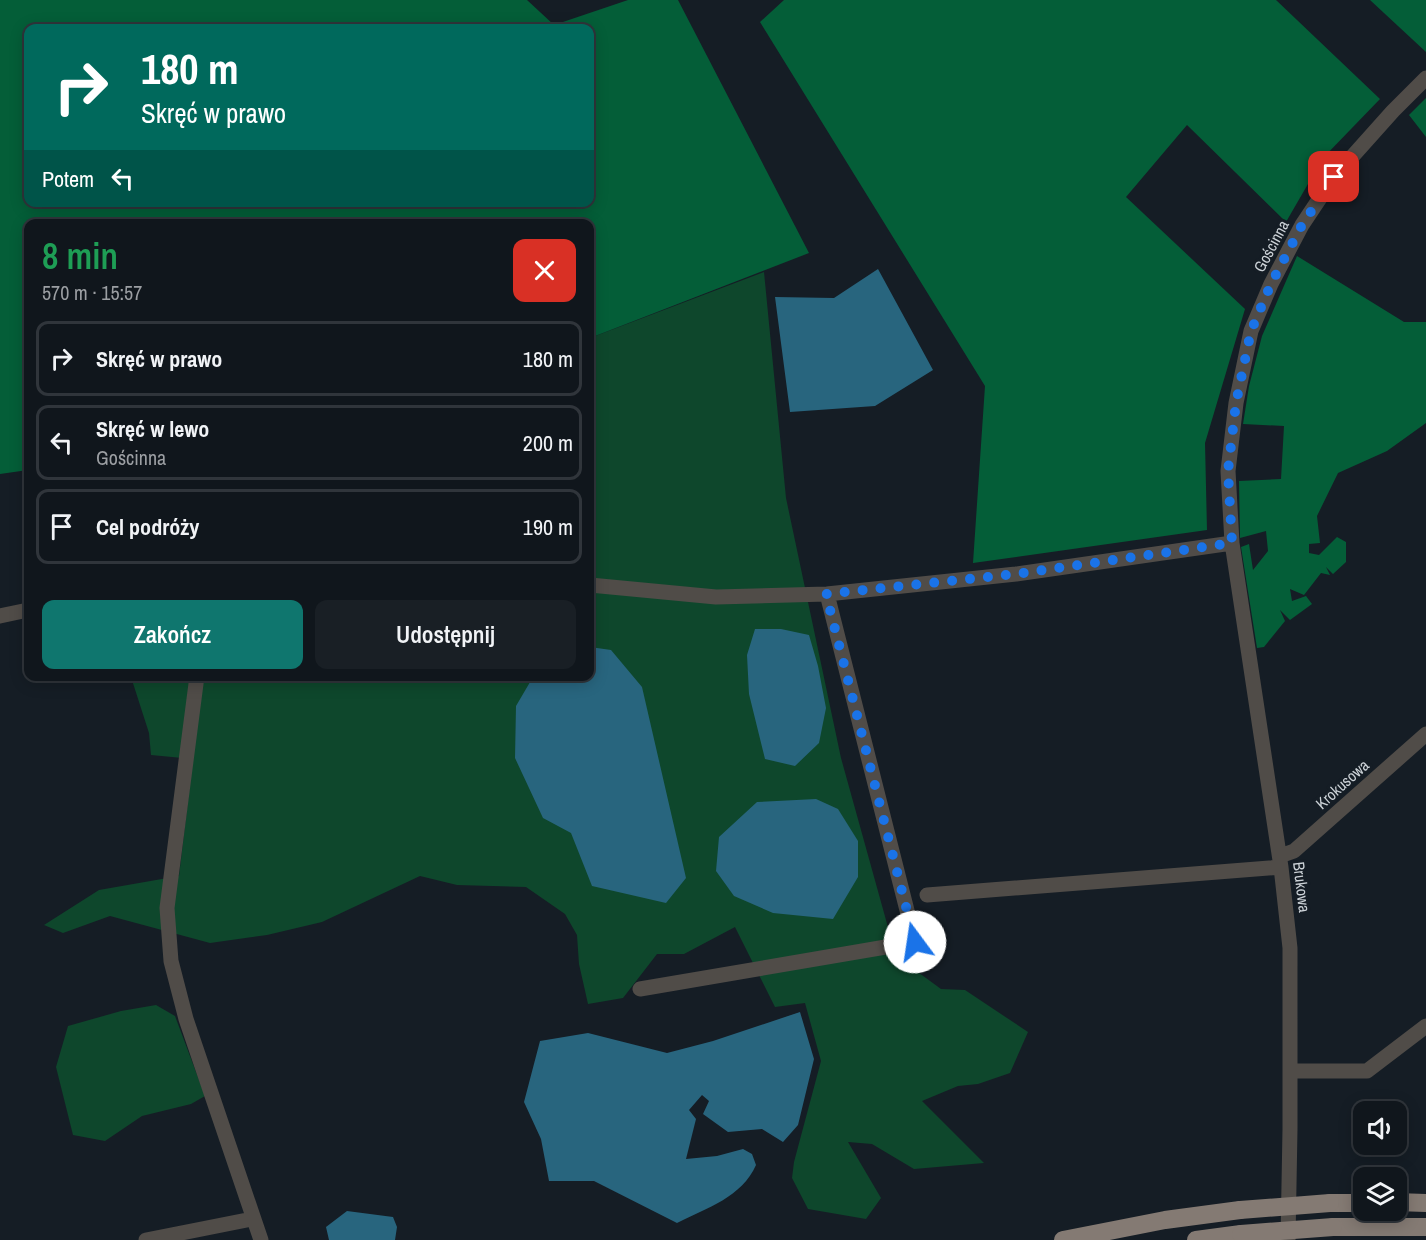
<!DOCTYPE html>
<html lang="pl">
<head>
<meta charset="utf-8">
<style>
  body { margin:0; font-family:"Archivo Narrow",sans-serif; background:#191f25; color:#f1f3f6; height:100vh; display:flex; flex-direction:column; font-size:22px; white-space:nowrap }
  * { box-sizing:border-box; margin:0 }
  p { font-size:20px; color:#9c9fa3 }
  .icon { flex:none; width:33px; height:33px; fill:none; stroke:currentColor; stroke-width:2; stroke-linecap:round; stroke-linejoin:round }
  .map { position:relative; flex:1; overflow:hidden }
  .side { position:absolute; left:24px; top:219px; width:570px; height:462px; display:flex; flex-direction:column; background:#10161c; border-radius:12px; box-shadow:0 3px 15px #0003,0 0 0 2px #30353b }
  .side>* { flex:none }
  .guide { position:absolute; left:24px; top:24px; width:570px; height:183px; border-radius:12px; box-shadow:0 3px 15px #0003,0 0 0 2px #30353b; background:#00695c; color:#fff; overflow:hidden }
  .tools { position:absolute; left:1353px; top:1101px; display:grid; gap:12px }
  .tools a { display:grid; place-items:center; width:54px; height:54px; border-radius:12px; background:#10161c; box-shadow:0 3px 15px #0003,0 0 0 2px #30353b; font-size:30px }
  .pin { position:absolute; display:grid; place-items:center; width:51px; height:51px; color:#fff; margin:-26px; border-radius:12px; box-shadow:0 3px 9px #0006 }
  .me { position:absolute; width:66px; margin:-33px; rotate:346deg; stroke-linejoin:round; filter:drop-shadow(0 0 4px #0008) }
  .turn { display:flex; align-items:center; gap:21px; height:126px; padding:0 18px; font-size:27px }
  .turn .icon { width:78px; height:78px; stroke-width:2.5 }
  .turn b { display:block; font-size:42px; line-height:51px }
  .then { display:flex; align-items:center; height:57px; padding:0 18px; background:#0003; gap:12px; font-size:22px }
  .round { display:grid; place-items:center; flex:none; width:63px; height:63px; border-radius:12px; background:#191f25 }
  .head { display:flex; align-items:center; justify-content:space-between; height:102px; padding:0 18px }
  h1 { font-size:36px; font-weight:600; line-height:45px; color:#1e9e55 }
  .primary-button { display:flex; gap:12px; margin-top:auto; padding:12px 18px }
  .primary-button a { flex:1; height:69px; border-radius:12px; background:#0f766e; color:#fff; font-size:24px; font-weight:600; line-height:69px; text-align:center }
  .primary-button a+a { background:#191f25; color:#f1f3f6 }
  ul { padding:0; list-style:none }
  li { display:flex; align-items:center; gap:18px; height:75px; margin:0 12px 9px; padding:0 6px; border:3px solid #30353b; border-radius:12px }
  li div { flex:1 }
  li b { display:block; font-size:22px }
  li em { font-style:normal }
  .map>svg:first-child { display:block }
</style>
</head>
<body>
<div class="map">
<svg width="1426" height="1240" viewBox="0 0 1426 1240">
  <rect width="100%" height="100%" fill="#151d25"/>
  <!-- green -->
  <path fill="#0e472c" d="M 764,272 L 786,498 L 841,758 L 896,956 L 941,989 L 965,990 L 1028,1032 L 1010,1073 L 978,1084 L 958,1086 L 922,1101 L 984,1163 L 914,1169 L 872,1144 L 848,1142 L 881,1198 L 866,1219 L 808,1209 L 792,1178 L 794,1162 L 821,1061 L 805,1003 L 775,1007 L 735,927 L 684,954 L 657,954 L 623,998 L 588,1004 L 579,964 L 577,935 L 565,914 L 526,887 L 457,885 L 420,876 L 322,922 L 267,935 L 210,943 L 110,916 L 63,933 L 44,925 L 99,890 L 179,876 L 193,759 L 151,755 L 149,733 L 131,677 L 590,676 L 590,338 Z
    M 156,1005 L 175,1016 L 205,1096 L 191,1104 L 142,1116 L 105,1141 L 73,1135 L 56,1067 L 68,1026 L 121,1011 Z"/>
  <!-- forest -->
  <path fill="#045e38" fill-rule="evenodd" d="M 0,0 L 527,0 L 554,25 L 628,0 L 678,0 L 809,253 L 590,338 L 590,224 L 28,224 L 28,470 L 0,474 ZM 28,28 L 590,28 L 590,202 L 28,202 Z
    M 784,0 L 1276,0 L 1380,99 L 1323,158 L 1286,222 L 1187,125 L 1126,197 L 1245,309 L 1205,443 L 1207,530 L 973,563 L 985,386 L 760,22 Z
    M 1370,0 L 1426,0 L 1426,52 Z
    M 1426,98 L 1426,137 L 1409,115 Z
    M 1297,256 L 1404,322 L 1426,322 L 1426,423 L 1387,451 L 1338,473 L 1317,516 L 1320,543 L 1309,544 L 1309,553 L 1319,555 L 1337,537 L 1346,542 L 1346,562 L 1333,574 L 1326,567 L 1330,575 L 1321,573 L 1304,595 L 1290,589 L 1292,601 L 1306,596 L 1312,604 L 1290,620 L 1280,610 L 1285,621 L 1264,647 L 1257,648 L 1241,547 L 1249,544 L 1253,570 L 1268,551 L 1266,531 L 1240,538 L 1239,481 L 1281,479 L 1284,426 L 1243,424 L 1249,386 L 1262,336 Z"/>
  <!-- water -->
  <path fill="#28657e" d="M 878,269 L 933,370 L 875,406 L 790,412 L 775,297 L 834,298 Z
    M 755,629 L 781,629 L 809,635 L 818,666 L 826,708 L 819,743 L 795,766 L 765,759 L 749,694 L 747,655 Z
    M 590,647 L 611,650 L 642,687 L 686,878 L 666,903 L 592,886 L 571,833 L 543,818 L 515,758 L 516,706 L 533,677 L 590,676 Z
    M 816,799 L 838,809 L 858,841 L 858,877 L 833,919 L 773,913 L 734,896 L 716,871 L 719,837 L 757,802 Z
    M 800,1012 L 814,1059 L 798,1125 L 783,1142 L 762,1129 L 728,1132 L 703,1114 L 709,1101 L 702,1095 L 689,1110 L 696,1119 L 686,1159 L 717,1156 L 743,1149 L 752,1154 L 756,1165 C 742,1197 707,1208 677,1223 L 594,1181 L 549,1181 L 541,1139 L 524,1102 L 540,1041 L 588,1033 L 667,1053 L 713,1041 Z
    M 347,1211 L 393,1217 L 397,1227 L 395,1240 L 329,1240 L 326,1227 Z"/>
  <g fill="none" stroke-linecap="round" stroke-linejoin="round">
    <!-- minor -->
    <path stroke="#504c48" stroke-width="15" d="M 590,585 L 716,597 L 827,594 L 1016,574 L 1232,543
      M 0,616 L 28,610
      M 197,676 L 167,908 L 171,961 L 186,1019 L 261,1240
      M 1280,856 L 1294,851 L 1426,734
      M 927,895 L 1281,867
      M 640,989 L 915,942 L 827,594
      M 1290,1071 L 1367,1071 L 1426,1026
      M 146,1240 L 252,1219
      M 1288,1240 L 1290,1129 L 1290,948 L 1281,867 L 1232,543 L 1228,471 L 1236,403 L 1251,331 L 1271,284 L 1302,225 L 1334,177 L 1393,111 L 1426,78"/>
    <!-- major -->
    <path stroke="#847a73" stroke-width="18" d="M 1396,1202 L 1426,1203
      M 1330,1203 L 1364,1203
      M 1333,1227 L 1426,1227
      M 1063,1240 L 1165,1220 L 1240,1210
      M 1196,1240 L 1241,1234"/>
    <!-- major-bridge -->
    <path stroke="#847a73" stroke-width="18" d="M 1240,1210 L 1330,1203
      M 1241,1234 L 1333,1227"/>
  </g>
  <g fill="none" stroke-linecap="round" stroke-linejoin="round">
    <!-- route -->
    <path stroke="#1a73e8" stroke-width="10" stroke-dasharray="0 18" d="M 915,942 L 826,594 L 1016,574 L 1232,543 L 1228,471 L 1236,403 L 1251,331 L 1271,284 L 1302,225 L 1334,177"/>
  </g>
  <g text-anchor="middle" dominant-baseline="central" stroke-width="6" stroke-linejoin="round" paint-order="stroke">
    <!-- street labels -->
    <g font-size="16" fill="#ccd2d7" stroke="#151d25">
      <text transform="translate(1271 246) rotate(-62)">Gościnna</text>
      <text transform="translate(1342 784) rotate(-42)">Krokusowa</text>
      <text transform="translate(1302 887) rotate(83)">Brukowa</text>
    </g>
  </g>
</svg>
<div class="tools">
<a><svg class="icon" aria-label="sound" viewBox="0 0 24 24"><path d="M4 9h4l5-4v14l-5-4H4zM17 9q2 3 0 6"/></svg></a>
<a><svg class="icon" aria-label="layers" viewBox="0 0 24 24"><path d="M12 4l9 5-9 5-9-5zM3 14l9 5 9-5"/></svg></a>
</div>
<div class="pin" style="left:1334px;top:177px;background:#d93025"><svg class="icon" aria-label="arrive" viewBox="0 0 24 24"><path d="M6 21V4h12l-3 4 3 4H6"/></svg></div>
<svg class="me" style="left:915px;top:942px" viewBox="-20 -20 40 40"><circle r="19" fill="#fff"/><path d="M0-13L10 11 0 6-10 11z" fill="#1a73e8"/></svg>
<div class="guide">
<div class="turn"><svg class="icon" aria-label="right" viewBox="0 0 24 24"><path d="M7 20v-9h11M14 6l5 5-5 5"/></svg><div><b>180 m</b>Skręć w prawo</div></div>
<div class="then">Potem<svg class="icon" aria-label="left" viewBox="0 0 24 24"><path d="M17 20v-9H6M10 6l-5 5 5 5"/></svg></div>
</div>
<section class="side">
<div class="head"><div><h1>8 min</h1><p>570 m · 15:57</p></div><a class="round" style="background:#d93025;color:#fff"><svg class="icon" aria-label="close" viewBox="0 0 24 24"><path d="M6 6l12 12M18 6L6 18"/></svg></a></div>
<ul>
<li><svg class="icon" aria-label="right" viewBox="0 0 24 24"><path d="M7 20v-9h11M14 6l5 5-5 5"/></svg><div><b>Skręć w prawo</b></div><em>180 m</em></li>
<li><svg class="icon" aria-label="left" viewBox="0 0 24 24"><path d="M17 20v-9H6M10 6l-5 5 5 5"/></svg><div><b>Skręć w lewo</b><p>Gościnna</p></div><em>200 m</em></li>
<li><svg class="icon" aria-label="arrive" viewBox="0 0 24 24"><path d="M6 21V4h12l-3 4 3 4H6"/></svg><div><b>Cel podróży</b></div><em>190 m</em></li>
</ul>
<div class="primary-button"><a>Zakończ</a><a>Udostępnij</a></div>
</section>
</div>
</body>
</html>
